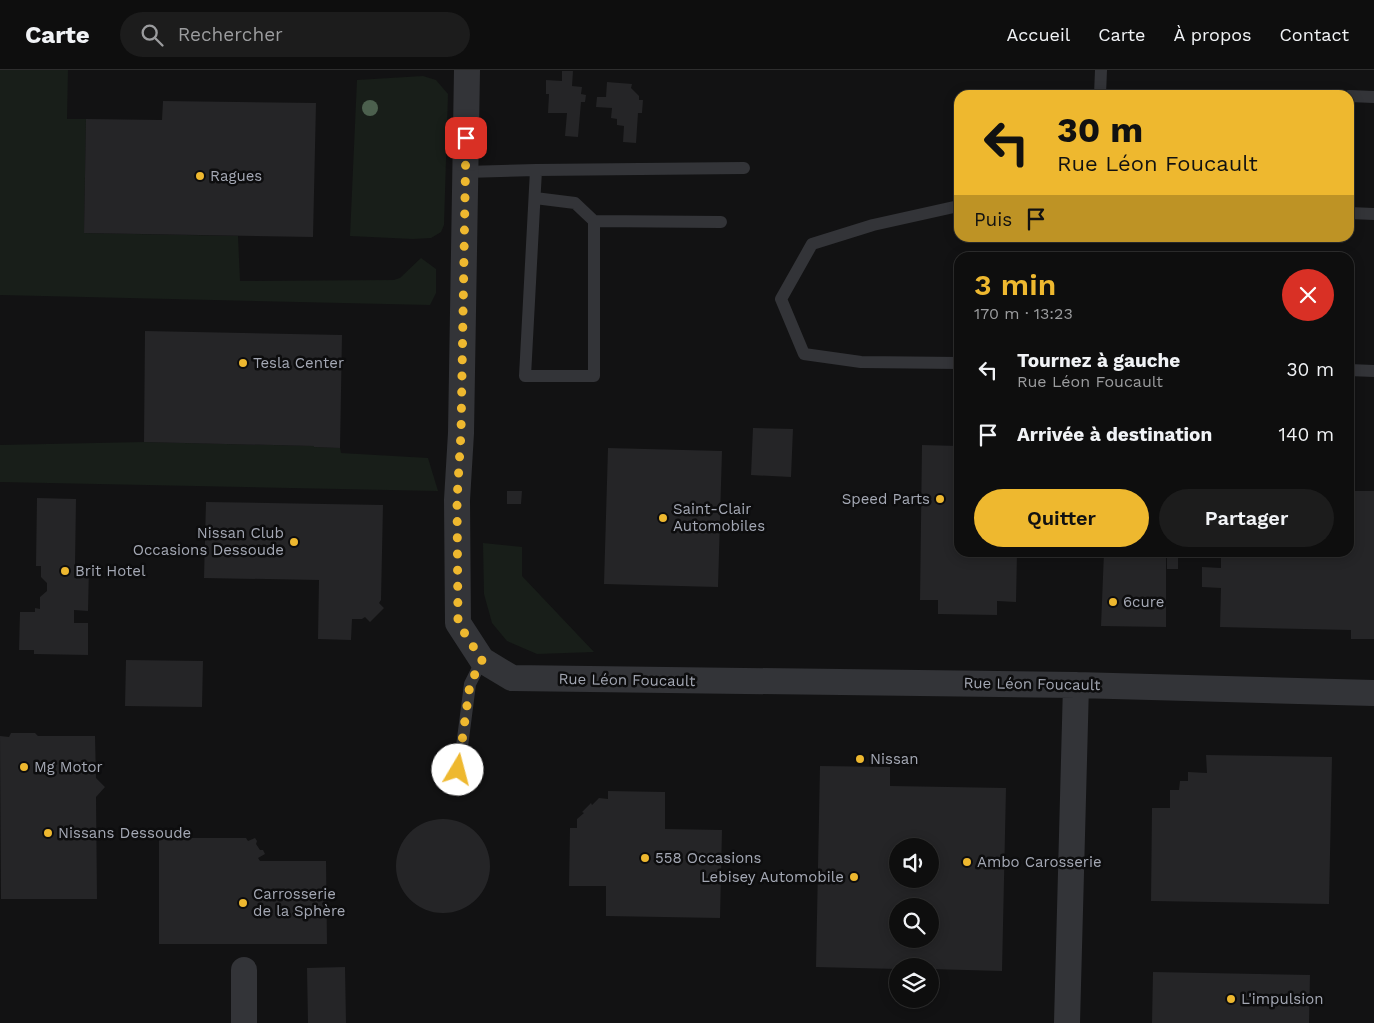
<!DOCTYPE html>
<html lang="fr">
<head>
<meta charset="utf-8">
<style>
  body { margin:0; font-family:"Work Sans",sans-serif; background:#1c1c1c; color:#f1f3f6; height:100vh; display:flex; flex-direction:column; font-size:19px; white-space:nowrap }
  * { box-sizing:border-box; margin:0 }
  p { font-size:16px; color:#9b9c9e }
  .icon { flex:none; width:28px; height:28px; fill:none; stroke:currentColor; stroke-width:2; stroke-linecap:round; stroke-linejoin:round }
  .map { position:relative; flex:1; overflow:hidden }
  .drawer { position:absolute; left:954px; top:182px; width:400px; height:305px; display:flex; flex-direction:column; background:#0e0e0e; border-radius:15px; box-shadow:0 2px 12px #0003,0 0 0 1px #2e2e2e }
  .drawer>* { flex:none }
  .banner { position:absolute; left:954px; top:20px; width:400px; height:152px; border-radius:15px; box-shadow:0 2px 12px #0003,0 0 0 1px #2e2e2e; background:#eeb82f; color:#111; overflow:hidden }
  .controls { position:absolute; left:889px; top:768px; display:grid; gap:10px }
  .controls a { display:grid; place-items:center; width:50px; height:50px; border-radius:50%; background:#0e0e0e; box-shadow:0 2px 12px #0003,0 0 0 1px #2e2e2e; font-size:25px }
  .pin { position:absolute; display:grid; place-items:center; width:42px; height:42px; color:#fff; margin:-21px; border-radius:10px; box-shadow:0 2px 8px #0006 }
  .me { position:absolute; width:55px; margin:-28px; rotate:8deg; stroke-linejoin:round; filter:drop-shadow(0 0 4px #0008) }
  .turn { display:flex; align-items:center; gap:18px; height:105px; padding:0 20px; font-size:22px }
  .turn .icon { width:65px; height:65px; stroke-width:2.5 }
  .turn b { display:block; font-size:35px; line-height:42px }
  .then { display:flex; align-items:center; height:48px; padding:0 20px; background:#0003; gap:10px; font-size:19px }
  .round { display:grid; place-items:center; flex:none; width:52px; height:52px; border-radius:26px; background:#1c1c1c }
  .overview { display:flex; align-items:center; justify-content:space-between; height:85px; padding:0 20px }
  h1 { font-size:30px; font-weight:600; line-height:38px; color:#eeb82f }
  .cta { display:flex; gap:10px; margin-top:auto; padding:10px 20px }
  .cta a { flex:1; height:58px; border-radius:30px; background:#eeb82f; color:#111; font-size:20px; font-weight:600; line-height:58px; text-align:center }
  .cta a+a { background:#1c1c1c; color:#f1f3f6 }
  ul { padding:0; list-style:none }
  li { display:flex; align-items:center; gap:15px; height:65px; padding:0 20px }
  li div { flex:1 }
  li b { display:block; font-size:19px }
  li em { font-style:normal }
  header { display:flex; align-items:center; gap:30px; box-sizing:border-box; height:70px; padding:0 25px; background:#0e0e0e; border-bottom:1px solid #2e2e2e }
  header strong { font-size:24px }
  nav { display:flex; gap:28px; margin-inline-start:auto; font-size:18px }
  .search { width:350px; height:45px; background:#1c1c1c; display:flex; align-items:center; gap:12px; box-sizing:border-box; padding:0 18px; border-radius:28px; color:#9b9c9e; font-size:19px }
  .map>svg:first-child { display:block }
</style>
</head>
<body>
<header>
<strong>Carte</strong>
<div class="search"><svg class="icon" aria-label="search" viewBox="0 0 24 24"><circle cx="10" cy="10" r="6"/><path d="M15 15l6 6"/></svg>Rechercher</div>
<nav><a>Accueil</a><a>Carte</a><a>À propos</a><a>Contact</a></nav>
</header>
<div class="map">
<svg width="1374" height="953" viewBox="0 0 1374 953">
  <rect width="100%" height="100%" fill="#121213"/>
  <!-- green -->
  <path fill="#181e19" d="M 0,0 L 68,0 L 67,49 L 86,49 L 84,163 L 238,166 L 240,211 L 394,210 L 400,208 L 421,188 L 436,199 L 436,223 L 430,235 L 0,225 Z
    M 423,6 L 436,10 L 448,24 L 444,155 L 441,162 L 431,168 L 413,169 L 350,166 L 357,10 Z
    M 144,372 L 314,376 L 314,377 L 340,378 L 341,383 L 428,388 L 438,421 L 0,412 L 0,375 Z
    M 483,473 L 522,477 L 522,506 L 594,582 L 537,584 L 507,571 L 492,553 L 484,524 Z"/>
  <!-- building -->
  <path fill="#252527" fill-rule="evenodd" d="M 562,1 L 573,1 L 572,16 L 582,17 L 581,24 L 586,25 L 585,32 L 581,32 L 578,67 L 565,66 L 567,43 L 548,43 L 549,24 L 546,24 L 546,10 L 562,11 Z
    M 607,12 L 632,14 L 631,18 L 639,26 L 639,30 L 643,30 L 642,43 L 638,43 L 636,73 L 623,72 L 624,56 L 617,55 L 617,49 L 611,48 L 612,38 L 596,37 L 597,27 L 606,27 Z
    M 163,31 L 316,33 L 313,167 L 84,163 L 86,49 L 162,50 Z
    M 145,261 L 342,265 L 340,378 L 314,377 L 314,376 L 144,372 Z
    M 753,358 L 793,359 L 791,407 L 751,405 Z
    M 922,375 L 959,376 L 959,482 L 1017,482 L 1016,532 L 997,531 L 997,545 L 938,544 L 938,530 L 920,530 Z
    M 608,378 L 722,381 L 718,517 L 604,514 Z
    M 507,421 L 522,421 L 521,434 L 507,434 Z
    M 1349,421 L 1374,421 L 1374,569 L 1351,569 L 1351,560 L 1220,557 L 1221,518 L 1202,517 L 1202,497 L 1221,498 L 1221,482 L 1349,482 Z
    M 37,428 L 76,429 L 75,496 L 89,496 L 88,541 L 74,540 L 74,553 L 88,553 L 88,585 L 34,584 L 34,580 L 19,580 L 20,542 L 35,542 L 35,538 L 40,539 L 40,527 L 47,521 L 47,513 L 41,507 L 41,496 L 36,496 Z
    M 206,432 L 383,435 L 381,530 L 379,533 L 384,538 L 370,552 L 365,547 L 362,549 L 352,549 L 351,570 L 318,569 L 319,510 L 204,508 Z
    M 1104,482 L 1166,482 L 1166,557 L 1101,556 Z
    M 1167,482 L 1178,482 L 1178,499 L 1167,499 Z
    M 126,590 L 203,591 L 202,637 L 125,636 Z
    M 11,663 L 35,663 L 38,666 L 95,666 L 96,708 L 105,717 L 96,727 L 97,829 L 1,829 L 0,666 L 9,667 Z
    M 1206,685 L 1332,687 L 1329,834 L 1151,831 L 1152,738 L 1170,738 L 1170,720 L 1179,720 L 1180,711 L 1188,711 L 1188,702 L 1207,703 Z
    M 820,696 L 890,697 L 890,716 L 891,716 L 1006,718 L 1002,901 L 930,899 L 930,896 L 898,896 L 898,899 L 816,897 ZM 898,776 L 930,776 L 930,809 L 898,809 ZM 898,836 L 930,836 L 930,869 L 898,869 Z
    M 608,721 L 665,722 L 665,759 L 722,760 L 720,848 L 606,846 L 606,816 L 569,816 L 570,758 L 577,758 L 577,749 L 584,743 L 582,742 L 591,733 L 592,735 L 599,728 L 608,729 Z
    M396 796a47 47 0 1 1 94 0a47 47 0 1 1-94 0Z
    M 159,768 L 246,768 L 248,771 L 255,768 L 257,771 L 256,774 L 260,780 L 263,780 L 265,784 L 258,788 L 260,791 L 326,791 L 327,874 L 159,874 Z
    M 345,897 L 346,953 L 308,953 L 307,898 Z
    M 1153,902 L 1310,905 L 1309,953 L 1152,953 Z"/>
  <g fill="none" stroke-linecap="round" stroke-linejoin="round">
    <!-- lane -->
    <path stroke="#333438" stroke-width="12" d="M 1100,25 L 1129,25
      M 1100,25 L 1101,0
      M 1349,26 L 1374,27
      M 536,100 L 744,98
      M 465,102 L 536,100 L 525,306 L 594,306 L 594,151 L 721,152
      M 535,128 L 575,133 L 594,151
      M 959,137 L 954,137 L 873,155 L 812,174 L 781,229 L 804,284 L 861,292 L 959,293
      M 1349,143 L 1374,144
      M 1349,300 L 1374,301
      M 459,700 L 470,614 L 482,590"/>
    <!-- street -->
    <path stroke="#333438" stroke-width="26" d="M 467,0 L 461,363 L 457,430 L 458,553 L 482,590 L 512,608 L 1076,615 L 1374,623
      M 244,900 L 244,953
      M 1067,953 L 1076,615"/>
  </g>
  <!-- trees -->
  <circle fill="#4c604e" cx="370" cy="38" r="8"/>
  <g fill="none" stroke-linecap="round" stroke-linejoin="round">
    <!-- route -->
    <path stroke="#eeb82f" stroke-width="9" stroke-dasharray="0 16.2" d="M 458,700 L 470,614 L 482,590 L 458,553 L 457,430 L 461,363 L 466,68"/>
  </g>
  <!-- markers -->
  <g fill="#eeb82f" stroke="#0d0d0e" stroke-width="2">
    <circle cx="200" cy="106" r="5"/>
    <circle cx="243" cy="293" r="5"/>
    <circle cx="940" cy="429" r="5"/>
    <circle cx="663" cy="448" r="5"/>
    <circle cx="294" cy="472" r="5"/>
    <circle cx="65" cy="501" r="5"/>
    <circle cx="1113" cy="532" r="5"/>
    <circle cx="860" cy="689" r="5"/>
    <circle cx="24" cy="697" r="5"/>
    <circle cx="48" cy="763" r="5"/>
    <circle cx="645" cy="788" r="5"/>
    <circle cx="967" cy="792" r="5"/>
    <circle cx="854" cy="807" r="5"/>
    <circle cx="243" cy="833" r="5"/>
    <circle cx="1231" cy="929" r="5"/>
  </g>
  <g text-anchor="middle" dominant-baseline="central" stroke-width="5" stroke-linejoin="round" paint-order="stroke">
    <!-- poi labels -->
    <g font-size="15" fill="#a4a8b4" stroke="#0d0d0e" text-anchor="start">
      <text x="210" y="106">Ragues</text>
      <text x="253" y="293">Tesla Center</text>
      <text x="930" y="429" text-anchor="end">Speed Parts</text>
      <text x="673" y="439">Saint-Clair<tspan x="673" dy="17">Automobiles</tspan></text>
      <text x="284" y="463" text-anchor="end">Nissan Club<tspan x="284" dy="17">Occasions Dessoude</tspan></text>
      <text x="75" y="501">Brit Hotel</text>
      <text x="1123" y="532">6cure</text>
      <text x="870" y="689">Nissan</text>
      <text x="34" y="697">Mg Motor</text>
      <text x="58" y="763">Nissans Dessoude</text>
      <text x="655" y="788">558 Occasions</text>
      <text x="977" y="792">Ambo Carosserie</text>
      <text x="844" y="807" text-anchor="end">Lebisey Automobile</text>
      <text x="253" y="824">Carrosserie<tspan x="253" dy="17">de la Sphère</tspan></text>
      <text x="1241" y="929">L'impulsion</text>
    </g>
    <!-- street labels -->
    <g font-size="15" fill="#a4a8b4" stroke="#0d0d0e">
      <text transform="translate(627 610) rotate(1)">Rue Léon Foucault</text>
      <text transform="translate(1032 614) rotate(1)">Rue Léon Foucault</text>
    </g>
  </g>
</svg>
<div class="controls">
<a><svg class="icon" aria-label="sound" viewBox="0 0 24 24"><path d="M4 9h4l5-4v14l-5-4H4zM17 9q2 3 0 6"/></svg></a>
<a><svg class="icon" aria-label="search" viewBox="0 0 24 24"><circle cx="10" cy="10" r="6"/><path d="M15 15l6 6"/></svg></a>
<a><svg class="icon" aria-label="layers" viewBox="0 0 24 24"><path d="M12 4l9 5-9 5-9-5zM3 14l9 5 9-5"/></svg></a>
</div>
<div class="pin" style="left:466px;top:68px;background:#d93025"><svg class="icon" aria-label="arrive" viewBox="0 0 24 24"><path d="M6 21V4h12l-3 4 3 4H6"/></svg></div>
<svg class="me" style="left:458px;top:700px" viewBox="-20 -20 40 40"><circle r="19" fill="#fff"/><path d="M0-13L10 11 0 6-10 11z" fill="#eeb82f"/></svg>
<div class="banner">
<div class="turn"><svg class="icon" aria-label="left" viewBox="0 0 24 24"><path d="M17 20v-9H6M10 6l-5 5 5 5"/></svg><div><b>30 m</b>Rue Léon Foucault</div></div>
<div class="then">Puis<svg class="icon" aria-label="arrive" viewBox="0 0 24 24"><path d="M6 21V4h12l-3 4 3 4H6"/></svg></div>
</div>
<section class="drawer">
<div class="overview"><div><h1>3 min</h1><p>170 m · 13:23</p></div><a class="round" style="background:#d93025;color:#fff"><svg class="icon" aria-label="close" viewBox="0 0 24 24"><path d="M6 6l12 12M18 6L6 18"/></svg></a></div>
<ul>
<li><svg class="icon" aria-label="left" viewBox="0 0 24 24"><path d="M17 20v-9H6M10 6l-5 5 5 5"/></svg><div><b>Tournez à gauche</b><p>Rue Léon Foucault</p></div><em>30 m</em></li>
<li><svg class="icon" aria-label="arrive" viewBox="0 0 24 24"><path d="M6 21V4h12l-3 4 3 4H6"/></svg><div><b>Arrivée à destination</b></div><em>140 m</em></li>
</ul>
<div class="cta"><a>Quitter</a><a>Partager</a></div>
</section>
</div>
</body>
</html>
